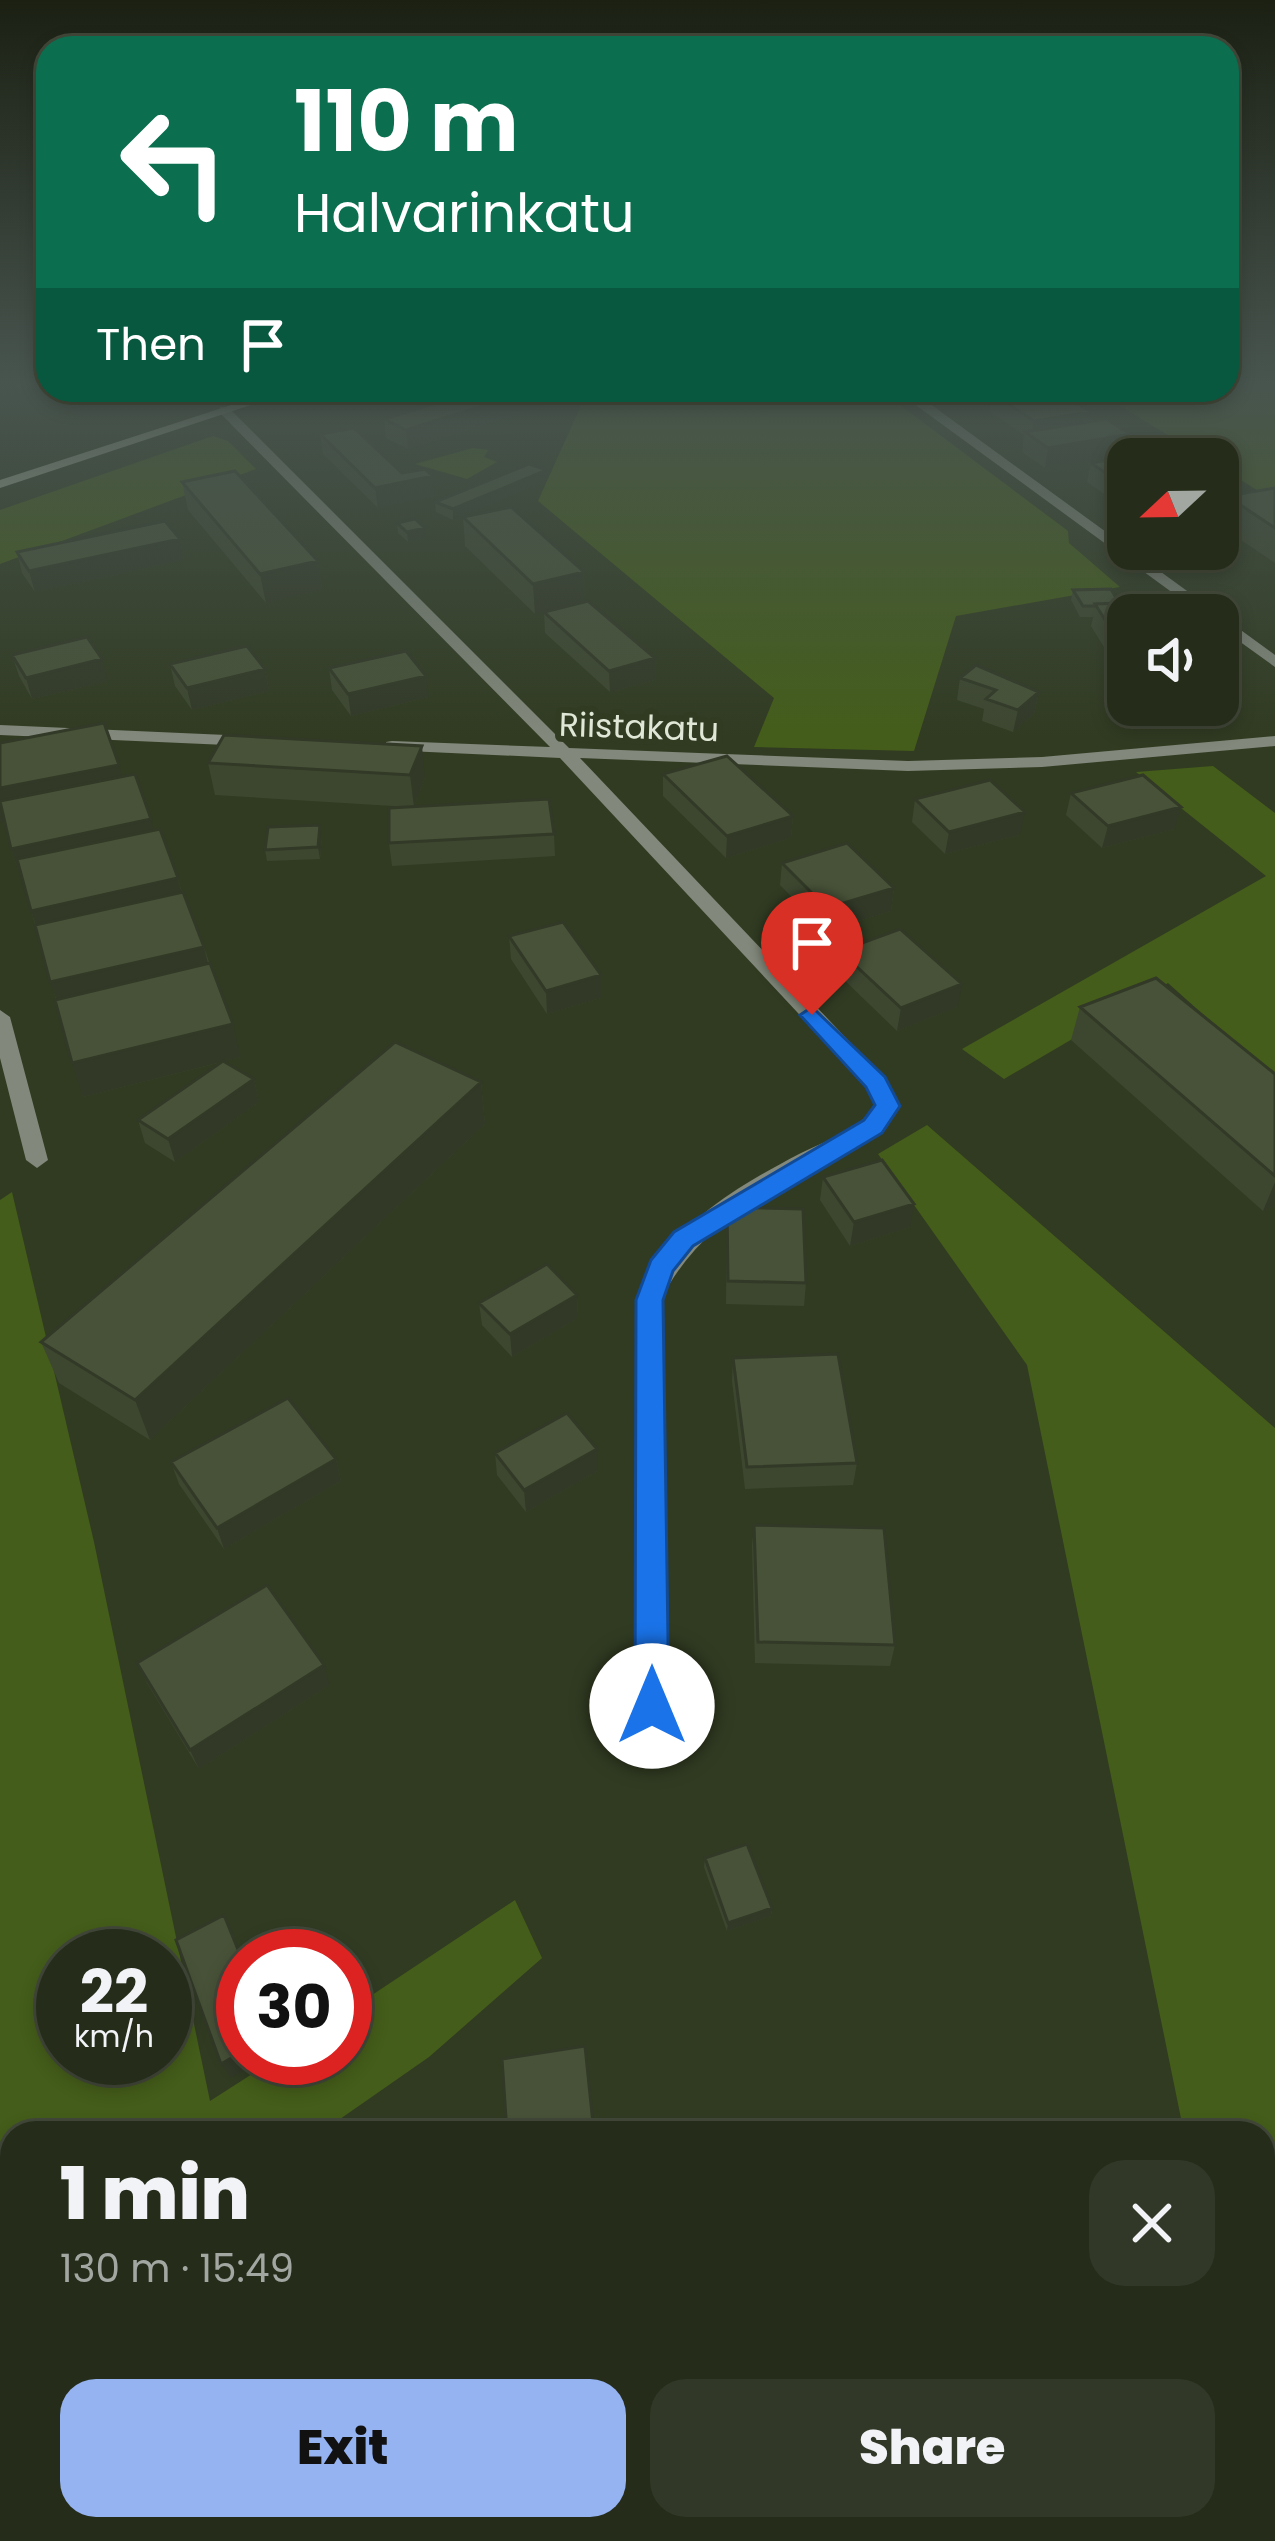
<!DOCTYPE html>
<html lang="en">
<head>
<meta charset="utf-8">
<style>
  body { margin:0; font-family:Poppins,sans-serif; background:#313827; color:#f1f3f6; height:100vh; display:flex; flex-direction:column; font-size:45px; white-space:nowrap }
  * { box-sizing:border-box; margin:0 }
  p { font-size:39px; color:#a3a7a2 }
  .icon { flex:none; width:66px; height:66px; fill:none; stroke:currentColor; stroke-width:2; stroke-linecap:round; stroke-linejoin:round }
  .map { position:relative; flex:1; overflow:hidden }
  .details { position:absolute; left:0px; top:2121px; width:1275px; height:420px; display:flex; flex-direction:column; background:#252c1a; border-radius:36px 36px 0 0; box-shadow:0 6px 18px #0003,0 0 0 3px #424839 }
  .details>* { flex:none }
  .guide { position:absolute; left:36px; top:36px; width:1203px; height:366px; border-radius:36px; box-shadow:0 6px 18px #0003,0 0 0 3px #424839; background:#0b6e4f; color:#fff; overflow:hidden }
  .needle { width:78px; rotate:248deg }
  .tools { position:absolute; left:1107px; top:438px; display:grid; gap:24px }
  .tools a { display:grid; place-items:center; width:132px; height:132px; border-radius:24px; background:#252c1a; box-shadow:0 6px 18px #0003,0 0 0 3px #424839; font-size:60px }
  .speed { position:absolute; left:36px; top:1929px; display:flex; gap:24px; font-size:60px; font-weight:700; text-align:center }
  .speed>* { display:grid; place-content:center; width:156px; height:156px; border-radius:50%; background:#252c1a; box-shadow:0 6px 18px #0003,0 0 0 3px #424839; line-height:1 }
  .speed small { font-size:30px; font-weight:400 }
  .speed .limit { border:18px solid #d22; background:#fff; color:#111 }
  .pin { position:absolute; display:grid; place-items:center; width:102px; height:102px; color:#fff; margin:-123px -51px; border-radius:50% 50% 50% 0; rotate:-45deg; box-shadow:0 0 12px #0007 }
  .pin .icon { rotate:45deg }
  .me { position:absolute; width:132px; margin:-66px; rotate:0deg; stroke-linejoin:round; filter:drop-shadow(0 0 9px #0008) }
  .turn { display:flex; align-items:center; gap:42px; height:252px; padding:0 60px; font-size:54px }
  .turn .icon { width:156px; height:156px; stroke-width:2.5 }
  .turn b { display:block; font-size:84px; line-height:102px }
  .then { display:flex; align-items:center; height:114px; padding:0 60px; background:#0003; gap:24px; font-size:45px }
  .round { display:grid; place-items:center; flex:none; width:126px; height:126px; border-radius:36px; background:#313827 }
  .overview { display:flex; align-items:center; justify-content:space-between; height:204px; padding:0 60px }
  h1 { font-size:72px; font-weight:800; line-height:90px }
  .button { display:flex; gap:24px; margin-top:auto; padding:24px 60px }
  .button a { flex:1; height:138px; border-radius:36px; background:#95b2f1; color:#111; font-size:48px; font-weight:800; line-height:138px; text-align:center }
  .button a+a { background:#313827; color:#f1f3f6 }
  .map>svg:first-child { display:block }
</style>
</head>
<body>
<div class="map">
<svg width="1275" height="2541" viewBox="0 0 1275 2541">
  <rect width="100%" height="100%" fill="#313b22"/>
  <!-- green -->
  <path fill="#445d1a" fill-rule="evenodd" d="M 1227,381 L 1275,381 L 1275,501 L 1218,466 L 1218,459 L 1207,459 L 1094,390 L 1227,390 Z
    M 588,390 L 880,390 L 1068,531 L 1069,543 L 1120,587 L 956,616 L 914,751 L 754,747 L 774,698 L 538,501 Z
    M 213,436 L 228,441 L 256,469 L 0,564 L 0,510 Z
    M 473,448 L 488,450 L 484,457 L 497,462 L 467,479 L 415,464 Z
    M 1213,766 L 1275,813 L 1275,1079 L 1168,983 L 1004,1079 L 962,1049 L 1266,876 L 1136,772 Z
    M 927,1125 L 1275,1428 L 1275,2541 L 881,2541 L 892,2529 L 1263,2529 L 1263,2133 L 1184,2133 L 1027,1365 L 878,1154 Z
    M 12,1192 L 94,1542 L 210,2101 L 277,2058 L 345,2058 L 345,2013 L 515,1900 L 542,1958 L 429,2057 L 320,2133 L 12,2133 L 12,2481 L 0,2501 L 0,1200 ZM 63,1956 L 165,1956 L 165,2058 L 63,2058 Z"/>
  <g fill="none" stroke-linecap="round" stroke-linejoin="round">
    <!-- minor -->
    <path fill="#82887b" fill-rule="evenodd" d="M 901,390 L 911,390 L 1275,655 L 1275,667 L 1218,626 L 1218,615 L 1203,615 L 902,395 Z
      M 220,407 L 228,407 L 569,748 L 908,761 L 1042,757 L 1275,736 L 1275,746 L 1042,767 L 908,771 L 580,758 L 884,1078 L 898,1105 C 875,1141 852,1146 816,1165 C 753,1198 693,1234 661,1300 L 667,1706 L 663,1716 L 652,1720 L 641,1716 L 637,1706 L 637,1300 C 673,1225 727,1192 799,1154 C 827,1140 859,1130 876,1105 L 867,1087 L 560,758 L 386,750 L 386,742 L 392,741 L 550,747 L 220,413 Z
      M 0,725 L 249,736 L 257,741 L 249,746 L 0,735 Z
      M 0,1010 L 10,1017 L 48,1160 L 37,1168 L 26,1160 L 0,1058 Z"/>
    <!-- secondary -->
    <path fill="#acb5a1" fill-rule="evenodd" d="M 278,390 L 296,390 L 0,488 L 0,480 Z"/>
  </g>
  <!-- wall -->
  <path fill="#3d4730" d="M 479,390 L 541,390 L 541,407 L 408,449 L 386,438 L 384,419 Z
    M 986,390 L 1057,390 L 1089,422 L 1130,434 L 1126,454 L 1045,468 L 1022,452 L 1024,435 L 989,411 L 992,394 Z
    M 320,434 L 402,473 L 435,496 L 378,508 L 323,454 Z
    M 1128,459 L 1128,510 L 1087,482 L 1091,463 Z
    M 547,480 L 453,520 L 436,512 L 435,502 Z
    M 182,482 L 318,561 L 322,590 L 266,603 L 188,510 Z
    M 1275,488 L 1275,563 L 1219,525 L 1227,496 Z
    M 463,517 L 584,572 L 585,602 L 535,614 L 465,546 Z
    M 397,523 L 426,538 L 408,542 L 398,533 Z
    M 180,539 L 184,560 L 35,592 L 22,573 L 17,552 Z
    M 1073,590 L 1119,603 L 1128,615 L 1128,669 L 1118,670 L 1091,626 L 1093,617 L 1080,617 L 1071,600 Z
    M 544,612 L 655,658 L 655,680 L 610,692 L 545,633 Z
    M 12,655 L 108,681 L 32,699 L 19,676 Z
    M 170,664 L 265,669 L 269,691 L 192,710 L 175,686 Z
    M 329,668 L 429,697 L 351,716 L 332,690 Z
    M 960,678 L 1039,692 L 1034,714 L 1013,732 L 982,721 L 984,709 L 957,700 Z
    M 224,735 L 425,778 L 414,807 L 554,834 L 555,856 L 392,866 L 389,843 L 409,807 L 215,795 L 208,763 Z
    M 663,774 L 793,816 L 791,838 L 726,858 L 663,796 Z
    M 122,776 L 154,830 L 178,878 L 182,893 L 204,947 L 241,1057 L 224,1061 L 254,1079 L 259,1102 L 175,1162 L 145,1143 L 138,1120 L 222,1062 L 83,1097 L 23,881 L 22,881 L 11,849 L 4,822 Z
    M 1071,793 L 1175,829 L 1102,848 L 1066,815 Z
    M 915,799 L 1020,835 L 945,854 L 912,822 Z
    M 322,836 L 320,859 L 267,861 L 265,850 Z
    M 782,863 L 894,888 L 891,911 L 825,931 L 780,885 Z
    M 509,936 L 601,975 L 601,998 L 547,1014 L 511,959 Z
    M 840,951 L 958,1007 L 897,1031 L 838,974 Z
    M 1080,1007 L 1275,1074 L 1275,1206 L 1263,1211 L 1071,1040 Z
    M 481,1082 L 485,1124 L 150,1440 L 59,1383 L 41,1342 Z
    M 823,1177 L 910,1227 L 850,1246 L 820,1200 Z
    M 727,1207 L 806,1283 L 804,1306 L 726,1304 Z
    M 577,1295 L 578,1318 L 512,1357 L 482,1325 L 479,1303 Z
    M 733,1358 L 857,1463 L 853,1485 L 745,1489 L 732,1381 Z
    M 495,1453 L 598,1471 L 526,1512 L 497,1475 Z
    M 336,1459 L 341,1481 L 224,1549 L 179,1484 L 171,1462 Z
    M 754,1525 L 895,1645 L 890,1666 L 755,1663 L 752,1546 Z
    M 137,1663 L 330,1685 L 199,1769 L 147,1683 Z
    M 705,1858 L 772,1908 L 771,1916 L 727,1931 L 704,1867 Z"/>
  <!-- shaded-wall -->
  <path fill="#323927" d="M 534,390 L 541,390 L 541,407 L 408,449 L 406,430 Z
    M 1091,412 L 1087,430 L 1031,437 L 1034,421 Z
    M 1130,434 L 1126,454 L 1045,468 L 1048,448 Z
    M 547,470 L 547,480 L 453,520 L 453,509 Z
    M 433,476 L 435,496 L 378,508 L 375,488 Z
    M 425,528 L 426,538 L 408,542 L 407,532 Z
    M 180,539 L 184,560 L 35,592 L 29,571 Z
    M 318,561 L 322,590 L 266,603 L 260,574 Z
    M 584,572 L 585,602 L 535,614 L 533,584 Z
    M 655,658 L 655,680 L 610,692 L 609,671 Z
    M 102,659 L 108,681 L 32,699 L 26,678 Z
    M 265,669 L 269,691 L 192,710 L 187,688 Z
    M 426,676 L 429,697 L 351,716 L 348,694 Z
    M 1039,692 L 1034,714 L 1013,732 L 1018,710 Z
    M 422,746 L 425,778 L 414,807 L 410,775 Z
    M 119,765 L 128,797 L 0,823 L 0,788 Z
    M 1181,807 L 1175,829 L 1102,848 L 1108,826 Z
    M 1025,812 L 1020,835 L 945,854 L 949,832 Z
    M 793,816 L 791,838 L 726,858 L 727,836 Z
    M 151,819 L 160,852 L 22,881 L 11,849 Z
    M 320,825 L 322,836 L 320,859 L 318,847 Z
    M 178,878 L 186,911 L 42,943 L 31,911 Z
    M 894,888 L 891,911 L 825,931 L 827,908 Z
    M 204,947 L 212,980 L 62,1015 L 50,982 Z
    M 601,975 L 601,998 L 547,1014 L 546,991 Z
    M 962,984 L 958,1007 L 897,1031 L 901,1008 Z
    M 233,1024 L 241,1057 L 83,1097 L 72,1063 Z
    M 254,1079 L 259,1102 L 175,1162 L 168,1139 Z
    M 481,1082 L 485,1124 L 150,1440 L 135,1400 Z
    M 1275,1182 L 1275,1206 L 1263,1211 Z
    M 914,1204 L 910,1227 L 850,1246 L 854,1222 Z
    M 577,1295 L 578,1318 L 512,1357 L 510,1334 Z
    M 597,1449 L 598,1471 L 526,1512 L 524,1490 Z
    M 336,1459 L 341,1481 L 224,1549 L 217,1528 Z
    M 324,1665 L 330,1685 L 199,1769 L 190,1750 Z
    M 772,1908 L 771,1916 L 727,1931 L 728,1923 Z
    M 243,2051 L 243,2058 L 266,2058 L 231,2078 L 221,2064 Z
    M 257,2529 L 273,2529 L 272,2541 L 257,2541 Z"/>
  <!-- building -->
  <path fill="#475238" stroke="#323927" stroke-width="3" d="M 479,390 L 534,390 L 406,430 L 384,419 Z
    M 1009,390 L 1057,390 L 1091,412 L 1034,421 L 992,393 Z
    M 1106,419 L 1130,434 L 1048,448 L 1025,432 Z
    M 354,428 L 402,473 L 425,469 L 433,476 L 375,488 L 320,434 Z
    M 1136,455 L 1143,459 L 1128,459 L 1128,488 L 1091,463 Z
    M 529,464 L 547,470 L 453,509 L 435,502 Z
    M 235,471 L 318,561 L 260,574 L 182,482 Z
    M 1275,488 L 1275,528 L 1227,496 Z
    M 511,507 L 584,572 L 533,584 L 463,517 Z
    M 415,519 L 425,528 L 407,532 L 397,523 Z
    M 165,521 L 180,539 L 29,571 L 17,552 Z
    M 1111,589 L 1119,603 L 1095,604 L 1096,606 L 1083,606 L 1073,590 Z
    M 588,601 L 655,658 L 609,671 L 544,612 Z
    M 1155,602 L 1164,615 L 1128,615 L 1128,648 L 1123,648 L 1095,604 Z
    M 87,637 L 102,659 L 26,678 L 12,655 Z
    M 247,646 L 265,669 L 187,688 L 170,664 Z
    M 406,651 L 426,676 L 348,694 L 329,668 Z
    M 976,665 L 1039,692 L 1018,710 L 986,699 L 996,690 L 960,678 Z
    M 104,723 L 119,765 L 0,788 L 0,743 Z
    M 224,735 L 422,746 L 410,775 L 208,763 Z
    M 727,756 L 793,816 L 727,836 L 663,774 Z
    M 135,774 L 151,819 L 11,849 L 0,801 Z
    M 1143,775 L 1181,807 L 1108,826 L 1071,793 Z
    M 990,780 L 1025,812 L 949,832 L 915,799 Z
    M 549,799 L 554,834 L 389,843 L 389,808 Z
    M 320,825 L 318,847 L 265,850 L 268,827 Z
    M 160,829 L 178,878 L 31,911 L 17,859 Z
    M 847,843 L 894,888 L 827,908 L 782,863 Z
    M 183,892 L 204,947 L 50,982 L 35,925 Z
    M 563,922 L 601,975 L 546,991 L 509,936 Z
    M 900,929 L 962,984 L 901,1008 L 840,951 Z
    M 210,963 L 233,1024 L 72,1063 L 55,1000 Z
    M 1156,978 L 1275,1074 L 1275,1176 L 1080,1007 Z
    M 395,1042 L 481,1082 L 135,1400 L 41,1342 Z
    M 223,1061 L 254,1079 L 168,1139 L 138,1120 Z
    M 882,1160 L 914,1204 L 854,1222 L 823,1177 Z
    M 727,1207 L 803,1209 L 806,1283 L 728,1281 Z
    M 547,1264 L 577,1295 L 510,1334 L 479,1303 Z
    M 838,1354 L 857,1463 L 747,1467 L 733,1358 Z
    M 288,1398 L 336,1459 L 217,1528 L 171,1462 Z
    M 567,1413 L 597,1449 L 524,1490 L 495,1453 Z
    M 754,1525 L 884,1528 L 895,1645 L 758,1642 Z
    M 267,1585 L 324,1665 L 190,1750 L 137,1663 Z
    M 747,1844 L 772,1908 L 728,1923 L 705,1858 Z
    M 224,1915 L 243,1962 L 243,2051 L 221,2064 L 176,1940 Z
    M 585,2046 L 594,2133 L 507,2133 L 502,2059 Z
    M 34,2529 L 257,2529 L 257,2541 L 33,2541 Z
    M 520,2529 L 700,2529 L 690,2541 L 509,2541 Z"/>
  <!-- sky -->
  <linearGradient id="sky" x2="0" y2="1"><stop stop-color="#1b2013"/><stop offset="0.52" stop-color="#48554f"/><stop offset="1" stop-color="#48554f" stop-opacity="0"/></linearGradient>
  <rect width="1275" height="737" fill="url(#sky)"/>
  <!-- route -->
  <path fill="#1a73e8" stroke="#114b97" stroke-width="3" d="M 812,1007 L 885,1077 L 900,1106 L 882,1133 L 693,1246 L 673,1271 L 663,1300 L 669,1706 L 664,1718 L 652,1722 L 640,1718 L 635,1706 L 636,1300 L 651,1260 L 674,1232 L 864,1120 L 875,1105 L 866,1087 L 800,1015 Z"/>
  <g text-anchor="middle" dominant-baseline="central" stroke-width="12" stroke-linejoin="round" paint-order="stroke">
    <!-- far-street labels -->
    <g font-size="33" fill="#e0e7d7" stroke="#313b22">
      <text transform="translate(639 727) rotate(2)">Riistakatu</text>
    </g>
  </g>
</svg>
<div class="tools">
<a><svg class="needle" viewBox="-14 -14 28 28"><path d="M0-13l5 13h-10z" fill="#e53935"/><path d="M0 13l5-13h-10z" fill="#a3a7a2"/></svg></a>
<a><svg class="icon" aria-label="sound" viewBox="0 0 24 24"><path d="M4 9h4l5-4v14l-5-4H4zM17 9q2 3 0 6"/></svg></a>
</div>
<div class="speed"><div>22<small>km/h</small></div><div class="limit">30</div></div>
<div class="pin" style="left:812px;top:1015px;background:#d93025"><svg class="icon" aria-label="arrive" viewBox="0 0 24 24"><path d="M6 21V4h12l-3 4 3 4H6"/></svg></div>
<svg class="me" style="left:652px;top:1706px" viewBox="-20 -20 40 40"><circle r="19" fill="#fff"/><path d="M0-13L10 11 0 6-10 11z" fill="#1a73e8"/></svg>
<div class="guide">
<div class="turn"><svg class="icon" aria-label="left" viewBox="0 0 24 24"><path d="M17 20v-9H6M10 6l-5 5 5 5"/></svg><div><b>110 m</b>Halvarinkatu</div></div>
<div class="then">Then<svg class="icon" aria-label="arrive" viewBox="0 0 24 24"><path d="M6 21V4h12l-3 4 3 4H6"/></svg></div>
</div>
<section class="details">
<div class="overview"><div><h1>1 min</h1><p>130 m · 15:49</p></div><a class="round"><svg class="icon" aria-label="close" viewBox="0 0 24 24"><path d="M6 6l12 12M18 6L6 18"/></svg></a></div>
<div class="button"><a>Exit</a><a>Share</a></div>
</section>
</div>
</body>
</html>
